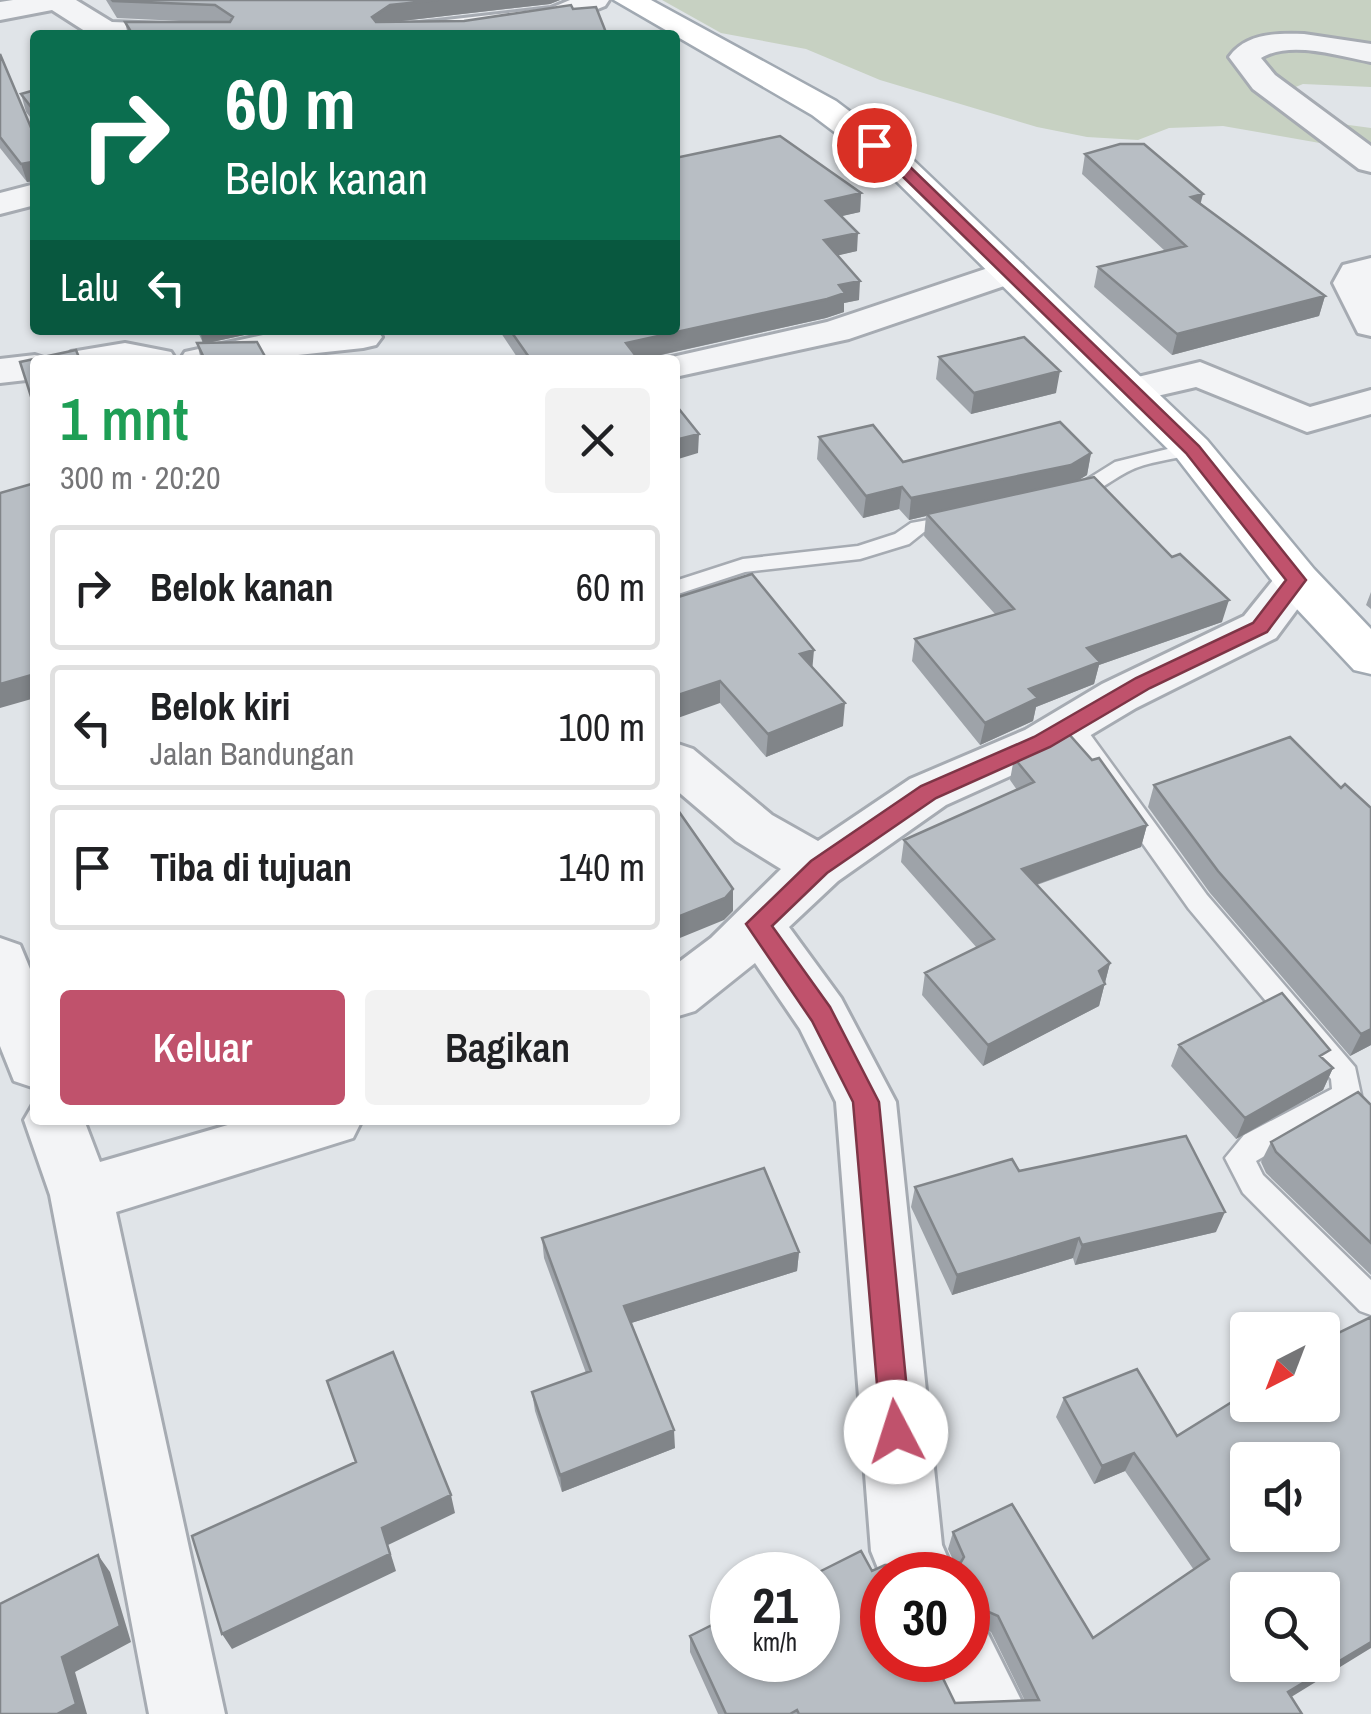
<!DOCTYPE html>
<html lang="id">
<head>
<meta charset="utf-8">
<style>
  body { margin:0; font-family:"Archivo Narrow",sans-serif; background:#f2f2f2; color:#202124; height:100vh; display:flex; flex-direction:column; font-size:38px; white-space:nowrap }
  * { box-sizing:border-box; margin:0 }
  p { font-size:32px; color:#757577 }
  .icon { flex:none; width:55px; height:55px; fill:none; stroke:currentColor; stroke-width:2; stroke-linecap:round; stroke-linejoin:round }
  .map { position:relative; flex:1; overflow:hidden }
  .panel { position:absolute; left:30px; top:355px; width:650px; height:770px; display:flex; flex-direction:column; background:#fff; border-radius:10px; box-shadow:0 2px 8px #0004 }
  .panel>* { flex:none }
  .guide { position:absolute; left:30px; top:30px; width:650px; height:305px; border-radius:10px; box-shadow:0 2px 8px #0004; background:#0b6e4f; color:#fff; overflow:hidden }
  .needle { width:65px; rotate:222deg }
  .buttons { position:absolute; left:1230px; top:1312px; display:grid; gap:20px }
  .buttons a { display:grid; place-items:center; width:110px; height:110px; border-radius:10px; background:#fff; box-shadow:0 2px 8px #0004; font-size:50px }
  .speed { position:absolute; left:710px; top:1552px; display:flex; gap:20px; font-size:50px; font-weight:700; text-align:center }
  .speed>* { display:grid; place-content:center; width:130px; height:130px; border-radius:50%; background:#fff; box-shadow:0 2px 8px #0004; line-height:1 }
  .speed small { font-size:25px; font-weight:400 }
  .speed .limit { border:15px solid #d22; background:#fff; color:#111 }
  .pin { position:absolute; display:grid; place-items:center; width:85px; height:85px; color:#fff; margin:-42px; border:5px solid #fff; border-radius:50%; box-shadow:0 2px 10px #0007 }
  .me { position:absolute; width:110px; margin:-55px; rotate:355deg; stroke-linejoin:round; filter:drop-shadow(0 0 8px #0008) }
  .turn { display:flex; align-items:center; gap:35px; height:210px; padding:0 30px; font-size:45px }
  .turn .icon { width:130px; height:130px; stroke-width:2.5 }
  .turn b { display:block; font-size:70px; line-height:85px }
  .then { display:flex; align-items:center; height:95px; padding:0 30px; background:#0003; gap:20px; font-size:38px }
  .round { display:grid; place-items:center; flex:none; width:105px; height:105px; border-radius:10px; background:#f2f2f2 }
  .head { display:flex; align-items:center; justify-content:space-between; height:170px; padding:0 30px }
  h1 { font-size:60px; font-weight:600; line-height:75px; color:#1e9e55 }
  .primary-button { display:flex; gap:20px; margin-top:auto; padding:20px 30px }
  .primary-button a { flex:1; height:115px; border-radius:10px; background:#c0526c; color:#fff; font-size:40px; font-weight:600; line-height:115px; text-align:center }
  .primary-button a+a { background:#f2f2f2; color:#202124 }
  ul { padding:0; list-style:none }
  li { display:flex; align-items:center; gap:30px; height:125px; margin:0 20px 15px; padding:0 10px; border:5px solid #e0e0e0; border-radius:10px }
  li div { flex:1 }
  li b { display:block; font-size:38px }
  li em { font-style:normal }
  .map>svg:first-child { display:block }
</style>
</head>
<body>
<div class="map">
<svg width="1371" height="1714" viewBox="0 0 1371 1714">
  <rect width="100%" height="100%" fill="#e0e4e8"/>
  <!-- green -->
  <path fill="#c7d1c2" d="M 662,0 L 1371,0 L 1371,87 L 1303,84 L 1268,98 L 1297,118 L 1371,128 L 1371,152 L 1223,126 L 1169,128 L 1138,140 L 1087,137 L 1037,127 L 880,80 L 806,49 L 721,33 Z"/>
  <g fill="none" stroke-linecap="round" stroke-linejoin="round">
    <!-- service casing -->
    <g stroke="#a6abb2" stroke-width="5">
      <path id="service" d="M 1192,443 L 1202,449 L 1199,453 C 1177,459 1147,461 1127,472 C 1106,483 1092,497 1069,503 L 1059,497 L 1115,462 Z
        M 956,515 L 963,517 L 963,525 L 924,532 L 909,544 L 860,559 L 745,572 L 675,595 L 675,581 L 743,559 L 858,546 L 895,534 L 911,523 Z
        M 1071,717 L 1079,719 L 1207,895 L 1355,1067 L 1361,1095 L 1357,1103 L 1256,1161 L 1263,1175 L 1371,1280 L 1371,1315 L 1360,1311 L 1243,1193 L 1225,1158 L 1244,1135 L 1332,1089 L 1331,1079 L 1189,909 L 1063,731 L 1059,725 L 1063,719 Z"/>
    </g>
    <!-- minor casing -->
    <g stroke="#a6abb2" stroke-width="6">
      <path id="minor" d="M 13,0 L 76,0 L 112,22 L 218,26 L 233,35 L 91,35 L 52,10 L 0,20 L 0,2 Z
        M 570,0 L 609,0 L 605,6 C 533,37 456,35 378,35 L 393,26 L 551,8 Z
        M 1304,34 L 1371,44 L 1371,62 C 1339,56 1290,40 1261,58 L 1275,75 L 1371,146 L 1371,172 L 1359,169 L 1253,89 L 1229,57 C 1246,33 1277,33 1304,34 Z
        M 35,184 L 35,205 L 0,214 L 0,193 Z
        M 1371,258 L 1371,336 L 1358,333 L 1333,283 L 1343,265 Z
        M 1009,261 L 1022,264 L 1027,272 L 1022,280 L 849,339 L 675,377 L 675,360 L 659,360 L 827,322 Z
        M 377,330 L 382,337 L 376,345 L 363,348 L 251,360 L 180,360 L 185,352 L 272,333 Z
        M 125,343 L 171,352 L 176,360 L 66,360 L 71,352 Z
        M 35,355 L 50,360 L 35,360 L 35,379 L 0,383 L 0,359 Z
        M 1200,362 L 1310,407 L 1371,390 L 1371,414 L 1307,432 L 1196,387 L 1131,402 L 1117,398 L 1111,390 L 1117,382 Z
        M 1297,566 L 1313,570 L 1319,580 L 1276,638 L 1136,708 L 1059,754 L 946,805 L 838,881 L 789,927 L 841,998 L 896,1102 L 942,1545 L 955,1575 L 882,1578 L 871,1551 L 836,1102 L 800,1029 L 755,963 L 695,1011 L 675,1017 L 675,965 L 711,938 L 781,869 L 736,841 L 675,789 L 675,743 L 693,749 L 772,815 L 818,841 L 910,779 L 1025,730 L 1102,684 L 1244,616 L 1281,570 Z
        M 0,938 L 20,945 L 35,981 L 35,1088 L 14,1081 L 0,1046 Z
        M 35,1101 L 35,1120 L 84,1120 L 100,1162 L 245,1120 L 362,1120 L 353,1138 L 116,1212 L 225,1714 L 149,1714 L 50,1195 L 24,1120 Z
        M 968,1625 L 988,1634 L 1028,1714 L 949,1714 L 925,1660 L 968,1660 Z"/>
    </g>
    <!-- primary casing -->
    <g stroke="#a1a9b2" stroke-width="5">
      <path id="primary" d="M 614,0 L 651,0 L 836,101 L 910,157 L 1207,440 L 1314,569 L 1371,629 L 1371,674 L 1354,670 L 1280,591 L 1177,458 L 886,171 L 812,115 Z"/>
    </g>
    <!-- service -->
    <use href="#service" fill="#f3f4f6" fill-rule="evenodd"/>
    <!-- minor -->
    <use href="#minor" fill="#f3f4f6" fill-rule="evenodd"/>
    <!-- primary -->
    <use href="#primary" fill="#fff" fill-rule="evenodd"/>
  </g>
  <!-- wall -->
  <path fill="#9ea3a9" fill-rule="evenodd" d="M 106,0 L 560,0 L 550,4 L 401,21 L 464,21 L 573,9 L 607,35 L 128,35 L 125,22 L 201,22 L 117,18 Z
    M 0,54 L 35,137 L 35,185 L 34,181 L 27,182 L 0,148 Z
    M 35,90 L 35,123 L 26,112 L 21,94 Z
    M 1085,154 L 1201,204 L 1325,296 L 1319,316 L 1172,355 L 1094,287 L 1098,267 L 1165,251 L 1082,174 Z
    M 861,193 L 860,212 L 841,216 L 857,251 L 838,255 L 859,300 L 844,303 L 844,312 L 826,318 L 639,360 L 519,360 L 499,330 L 675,330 Z
    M 197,330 L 268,330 L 207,343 L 267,360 L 201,360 L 197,343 L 203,343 Z
    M 939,357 L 1056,393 L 971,414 L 936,379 Z
    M 819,437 L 903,462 L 1091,453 L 1087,475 L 1077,481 L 1222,622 L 1099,665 L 1094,684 L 1036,707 L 1033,721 L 980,745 L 912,661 L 915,639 L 995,614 L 924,536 L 926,516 L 909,520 L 899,509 L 863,518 L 817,459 Z
    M 1371,592 L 1371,609 L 1366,605 Z
    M 675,598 L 812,668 L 843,726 L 766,757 L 720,703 Z
    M 1014,758 L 1147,825 L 1141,847 L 1037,885 L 1110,963 L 1099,1006 L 983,1066 L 922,995 L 925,973 L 977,948 L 901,862 L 904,840 L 1017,790 L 1010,780 Z
    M 1154,785 L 1371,1045 L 1350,1056 L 1210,893 L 1148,807 Z
    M 1179,1045 L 1325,1061 L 1333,1068 L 1323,1090 L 1236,1139 L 1171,1066 Z
    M 1371,1105 L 1371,1275 L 1266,1173 L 1261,1162 L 1271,1142 Z
    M 1019,1171 L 1216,1232 L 1075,1265 L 1073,1258 L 952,1295 L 911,1207 L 915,1187 Z
    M 542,1238 L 799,1252 L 797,1271 L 631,1323 L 675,1448 L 562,1492 L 535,1411 L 532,1392 L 586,1373 L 544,1258 Z
    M 1137,1369 L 1291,1697 L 1302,1714 L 718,1714 L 690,1652 L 690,1636 L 872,1571 L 954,1562 L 948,1549 L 953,1532 L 1093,1638 L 1194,1570 L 1125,1471 L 1094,1484 L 1056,1417 L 1064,1398 ZM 882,1575 L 972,1623 L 991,1632 L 1025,1701 L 955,1703 Z"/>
  <!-- shaded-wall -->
  <path fill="#818589" d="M 438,0 L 560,0 L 550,4 L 393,22 L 374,34 L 372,17 L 390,5 Z
    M 32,162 L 35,181 L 27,182 L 21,164 Z
    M 861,193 L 860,212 L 825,220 L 826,201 Z
    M 1203,194 L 1198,214 L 1191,197 Z
    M 858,233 L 857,251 L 823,259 L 824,240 Z
    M 860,281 L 859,300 L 844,303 L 844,312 L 826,318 L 638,360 L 626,343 L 839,285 Z
    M 1325,296 L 1319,316 L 1172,355 L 1177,334 Z
    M 200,330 L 268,330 L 203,344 Z
    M 1060,371 L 1056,393 L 971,414 L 974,393 Z
    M 699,434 L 698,453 L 675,460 L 675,440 Z
    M 1091,453 L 1087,475 L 1067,487 L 927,514 L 926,516 L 909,520 L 911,498 Z
    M 902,487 L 899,509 L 863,518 L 866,496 Z
    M 1229,600 L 1222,622 L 1099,665 L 1094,684 L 1036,707 L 1033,721 L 980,745 L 985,723 L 1087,648 Z
    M 814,650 L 812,672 L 800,654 Z
    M 35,674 L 35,698 L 0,708 L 0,684 Z
    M 720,681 L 720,703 L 675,719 L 675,696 Z
    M 845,703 L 843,726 L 766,757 L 768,734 Z
    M 1147,825 L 1141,847 L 1018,891 L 1022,869 Z
    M 733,889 L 733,911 L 724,920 L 675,940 L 675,918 Z
    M 1110,963 L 1099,1006 L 983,1066 L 988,1045 Z
    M 1371,1029 L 1371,1045 L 1350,1056 L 1361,1034 Z
    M 1333,1068 L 1323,1090 L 1236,1139 L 1245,1118 Z
    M 1225,1212 L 1216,1232 L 1075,1265 L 1082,1245 Z
    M 1079,1238 L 1073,1258 L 952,1295 L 957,1275 Z
    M 799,1252 L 797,1271 L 625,1325 L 624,1306 Z
    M 674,1430 L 675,1448 L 562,1492 L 560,1475 Z
    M 1134,1453 L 1125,1471 L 1094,1484 L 1102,1466 Z
    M 451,1495 L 455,1513 L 388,1545 L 396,1571 L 232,1649 L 222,1634 L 382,1528 Z
    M 98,1555 L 110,1572 L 131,1642 L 75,1672 L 87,1714 L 57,1714 L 62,1657 Z
    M 1371,1642 L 1371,1648 L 1275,1707 L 1288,1692 Z"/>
  <!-- building -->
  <path fill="#b8bec4" stroke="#818589" stroke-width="2.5" fill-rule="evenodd" d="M 112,0 L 438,0 L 390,5 L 372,17 L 376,22 L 464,21 L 571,5 L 573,9 L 596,7 L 607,35 L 133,35 L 125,22 L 230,22 L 233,17 L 215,5 L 113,1 Z
    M 0,54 L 35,137 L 35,182 L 33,179 L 32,162 L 21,164 L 0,137 Z
    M 35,90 L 35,112 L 21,94 Z
    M 780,136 L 861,193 L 826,201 L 858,233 L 824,240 L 860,281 L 839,285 L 845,293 L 827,299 L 626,343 L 639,360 L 531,360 L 510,330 L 675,330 L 675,158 Z
    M 1120,144 L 1144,144 L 1203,194 L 1191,197 L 1325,296 L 1177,334 L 1098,267 L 1186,246 L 1085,154 Z
    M 1024,337 L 1060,371 L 974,393 L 939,357 Z
    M 257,342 L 267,360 L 205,360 L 197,343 Z
    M 76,350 L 80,360 L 35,360 L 35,409 L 20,362 Z
    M 675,404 L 699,434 L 675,440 Z
    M 1060,422 L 1091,453 L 1071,465 L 911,498 L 902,487 L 866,496 L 819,437 L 873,425 L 903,462 Z
    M 1094,477 L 1172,557 L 1180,554 L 1229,600 L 1087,648 L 1100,662 L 1029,689 L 1038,698 L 985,723 L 915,639 L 1014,609 L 927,514 Z
    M 35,483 L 35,674 L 0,684 L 0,493 Z
    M 752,574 L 814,650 L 800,654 L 845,703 L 768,734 L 720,681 L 675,696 L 675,598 Z
    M 1068,733 L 1092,760 L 1099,758 L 1147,825 L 1022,869 L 1110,963 L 1099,971 L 1105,984 L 988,1045 L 925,973 L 994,939 L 904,840 L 1034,782 L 1014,758 Z
    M 1290,737 L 1341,788 L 1345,784 L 1371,808 L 1371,1029 L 1361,1034 L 1218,871 L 1154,785 Z
    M 675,806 L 733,889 L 725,898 L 675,918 Z
    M 1282,993 L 1330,1050 L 1320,1056 L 1333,1068 L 1245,1118 L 1179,1045 Z
    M 1358,1092 L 1371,1105 L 1371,1243 L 1276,1152 L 1271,1142 Z
    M 1186,1136 L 1225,1212 L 1082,1245 L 1079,1238 L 957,1275 L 915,1187 L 1012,1159 L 1019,1171 Z
    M 764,1168 L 799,1252 L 624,1306 L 674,1430 L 560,1475 L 532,1392 L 591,1371 L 542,1238 Z
    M 1371,1317 L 1371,1642 L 1288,1692 L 1302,1714 L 799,1714 L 797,1710 L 790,1714 L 726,1714 L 690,1636 L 732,1615 L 732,1660 L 818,1660 L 818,1575 L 813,1575 L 861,1551 L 872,1571 L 885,1565 L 961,1562 L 964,1557 L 953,1532 L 1012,1504 L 1093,1638 L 1209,1559 L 1134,1453 L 1102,1466 L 1064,1398 L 1137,1369 L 1177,1436 L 1248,1392 L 1248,1405 L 1322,1405 L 1322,1341 ZM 1248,1460 L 1322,1460 L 1322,1535 L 1248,1535 ZM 882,1575 L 968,1575 L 968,1641 L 970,1641 L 973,1605 L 998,1616 L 1039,1700 L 955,1703 L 934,1660 L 882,1660 ZM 1248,1590 L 1322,1590 L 1322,1665 L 1248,1665 Z
    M 393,1352 L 451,1495 L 382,1528 L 390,1554 L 222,1634 L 192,1536 L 356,1462 L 327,1381 Z
    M 98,1555 L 120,1626 L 62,1657 L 76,1704 L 57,1714 L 0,1714 L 0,1604 Z"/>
  <!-- route -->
  <path fill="#c0526c" stroke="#7d3546" stroke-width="2.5" d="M 869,142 L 879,142 L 904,161 L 1199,446 L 1306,580 L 1267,632 L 1150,688 L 1050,747 L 936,798 L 827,873 L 772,926 L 830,1007 L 879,1102 L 911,1432 L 906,1442 L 896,1447 L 885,1442 L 881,1432 L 853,1102 L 812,1021 L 746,924 L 811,861 L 921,786 L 1034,737 L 1136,678 L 1253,623 L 1286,580 L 1186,453 L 893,167 L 869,148 Z"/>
</svg>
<div class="buttons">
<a><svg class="needle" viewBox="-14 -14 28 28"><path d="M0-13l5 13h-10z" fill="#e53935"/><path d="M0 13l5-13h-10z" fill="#757577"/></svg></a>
<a><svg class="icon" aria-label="sound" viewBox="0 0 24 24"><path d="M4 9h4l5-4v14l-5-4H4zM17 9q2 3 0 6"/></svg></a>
<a><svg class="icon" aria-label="search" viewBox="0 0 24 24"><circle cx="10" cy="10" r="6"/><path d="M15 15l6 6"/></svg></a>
</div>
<div class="speed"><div>21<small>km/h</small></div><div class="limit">30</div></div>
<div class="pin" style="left:874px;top:145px;background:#d93025"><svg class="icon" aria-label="arrive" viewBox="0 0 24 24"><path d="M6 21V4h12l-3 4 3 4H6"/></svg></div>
<svg class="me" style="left:896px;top:1432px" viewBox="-20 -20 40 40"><circle r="19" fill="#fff"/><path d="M0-13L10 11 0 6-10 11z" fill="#c0526c"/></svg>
<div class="guide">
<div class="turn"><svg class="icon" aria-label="right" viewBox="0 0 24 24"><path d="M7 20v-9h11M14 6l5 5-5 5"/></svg><div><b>60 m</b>Belok kanan</div></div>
<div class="then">Lalu<svg class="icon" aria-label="left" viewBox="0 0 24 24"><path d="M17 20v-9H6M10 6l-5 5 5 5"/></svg></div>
</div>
<section class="panel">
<div class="head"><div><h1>1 mnt</h1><p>300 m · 20:20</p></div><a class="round"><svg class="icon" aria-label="close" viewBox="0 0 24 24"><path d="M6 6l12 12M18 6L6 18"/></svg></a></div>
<ul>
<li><svg class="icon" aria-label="right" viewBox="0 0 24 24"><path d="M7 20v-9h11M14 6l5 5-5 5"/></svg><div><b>Belok kanan</b></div><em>60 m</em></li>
<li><svg class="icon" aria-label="left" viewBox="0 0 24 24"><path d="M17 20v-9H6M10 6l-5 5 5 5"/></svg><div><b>Belok kiri</b><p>Jalan Bandungan</p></div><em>100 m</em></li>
<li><svg class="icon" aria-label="arrive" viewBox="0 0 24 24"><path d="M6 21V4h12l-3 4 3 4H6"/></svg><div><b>Tiba di tujuan</b></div><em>140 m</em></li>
</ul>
<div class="primary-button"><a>Keluar</a><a>Bagikan</a></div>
</section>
</div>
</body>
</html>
